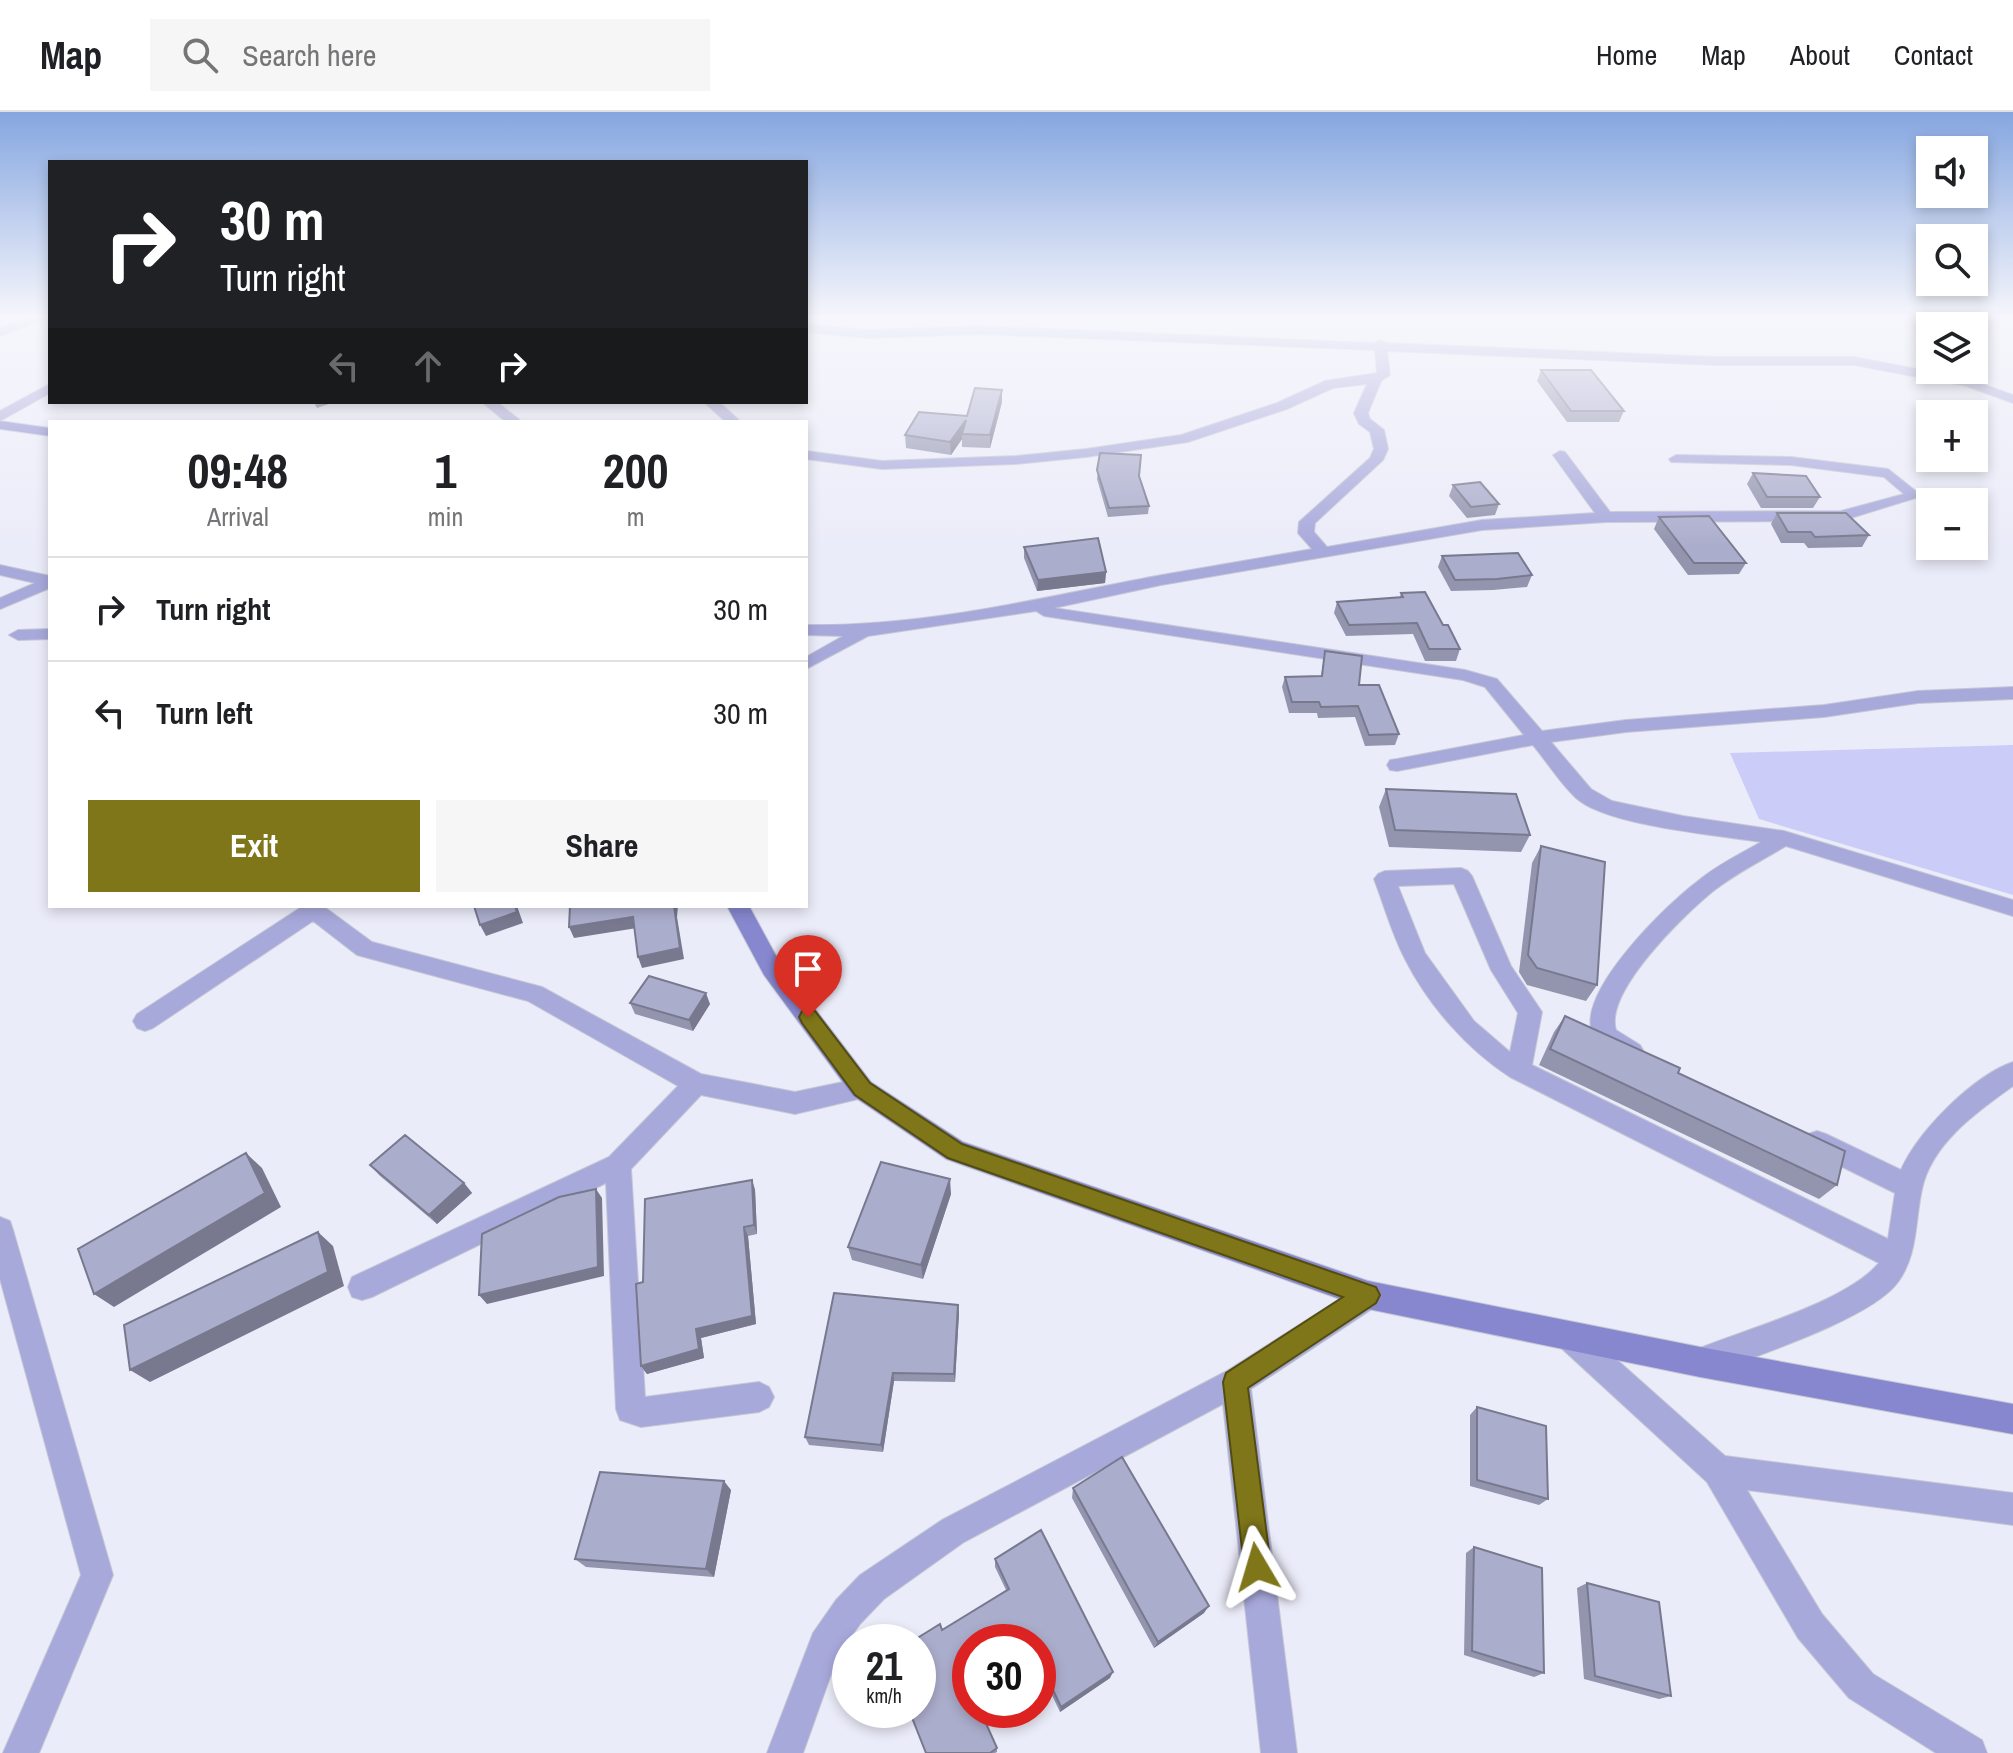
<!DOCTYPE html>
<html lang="en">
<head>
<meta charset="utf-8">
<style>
  body { margin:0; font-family:"Archivo Narrow",sans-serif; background:#f6f6f6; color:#202124; height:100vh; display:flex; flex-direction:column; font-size:30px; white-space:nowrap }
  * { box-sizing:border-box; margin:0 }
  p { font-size:26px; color:#757577 }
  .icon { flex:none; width:44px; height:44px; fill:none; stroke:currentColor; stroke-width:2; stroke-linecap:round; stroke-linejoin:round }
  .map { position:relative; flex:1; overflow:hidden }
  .sheet { position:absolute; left:48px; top:308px; width:760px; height:488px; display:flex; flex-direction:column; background:#fff; border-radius:0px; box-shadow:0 4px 12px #0003 }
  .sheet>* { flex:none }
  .banner { position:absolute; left:48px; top:48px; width:760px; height:244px; border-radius:0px; box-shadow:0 4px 12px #0003; background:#202124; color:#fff; overflow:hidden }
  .fabs { position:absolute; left:1916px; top:24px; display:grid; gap:16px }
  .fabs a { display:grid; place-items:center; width:72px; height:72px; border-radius:0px; background:#fff; box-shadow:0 4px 12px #0003; font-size:40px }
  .speed { position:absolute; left:832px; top:1512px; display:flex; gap:16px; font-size:40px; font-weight:700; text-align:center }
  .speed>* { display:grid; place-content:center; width:104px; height:104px; border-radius:50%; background:#fff; box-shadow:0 4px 12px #0003; line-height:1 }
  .speed small { font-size:20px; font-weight:400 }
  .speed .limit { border:12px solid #d22; background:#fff; color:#111 }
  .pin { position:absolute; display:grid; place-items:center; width:68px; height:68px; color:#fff; margin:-82px -34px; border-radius:50% 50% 50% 0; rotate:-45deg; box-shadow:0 0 8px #0007 }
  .pin .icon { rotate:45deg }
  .me { position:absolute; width:88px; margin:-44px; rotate:353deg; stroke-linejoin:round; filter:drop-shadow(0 0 6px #0008) }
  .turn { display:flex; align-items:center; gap:28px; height:168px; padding:0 40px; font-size:36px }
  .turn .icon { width:104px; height:104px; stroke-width:2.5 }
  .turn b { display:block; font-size:56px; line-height:68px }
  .lanes { display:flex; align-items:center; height:76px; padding:0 40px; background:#0003; justify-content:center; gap:40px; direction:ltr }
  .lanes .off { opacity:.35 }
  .eta { display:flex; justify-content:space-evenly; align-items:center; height:136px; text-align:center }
  .eta b { font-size:48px; font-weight:700; line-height:56px }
  .action { display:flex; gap:16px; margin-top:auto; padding:16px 40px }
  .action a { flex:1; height:92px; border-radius:0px; background:#7f7619; color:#fff; font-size:32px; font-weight:700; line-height:92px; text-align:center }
  .action a+a { background:#f6f6f6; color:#202124 }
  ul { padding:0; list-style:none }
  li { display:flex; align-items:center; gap:24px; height:104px; padding:0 40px; border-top:2px solid #e0e0e0 }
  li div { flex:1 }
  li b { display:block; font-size:30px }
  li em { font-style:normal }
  header { display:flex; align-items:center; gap:48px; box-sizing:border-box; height:112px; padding:0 40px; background:#fff; border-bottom:2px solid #e0e0e0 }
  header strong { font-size:38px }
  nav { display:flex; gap:44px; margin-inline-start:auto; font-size:28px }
  .search { width:560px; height:72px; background:#f6f6f6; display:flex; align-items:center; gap:20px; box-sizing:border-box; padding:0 28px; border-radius:0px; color:#757577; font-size:30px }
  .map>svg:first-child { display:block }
</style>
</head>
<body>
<header>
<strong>Map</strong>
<div class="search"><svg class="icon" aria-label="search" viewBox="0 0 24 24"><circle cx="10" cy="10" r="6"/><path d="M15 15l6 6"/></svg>Search here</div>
<nav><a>Home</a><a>Map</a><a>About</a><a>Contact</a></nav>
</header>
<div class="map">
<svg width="2013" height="1641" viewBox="0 0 2013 1641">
  <rect width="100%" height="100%" fill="#ebecf9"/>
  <!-- green -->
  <path fill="#cbccf8" d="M 2013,633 L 2013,783 L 1759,707 L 1730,641 Z"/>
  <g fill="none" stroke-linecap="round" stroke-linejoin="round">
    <!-- minor casing -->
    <g stroke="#c6c7d4" stroke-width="2">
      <path id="minor" d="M 806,212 L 868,218 L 979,214 L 1375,231 L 1380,228 L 1386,231 L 1715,245 L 1854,245 L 1969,267 L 2013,283 L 2013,291 L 1966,274 L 1854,253 L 1715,253 L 1387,239 L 1390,263 L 1381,269 L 1368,301 L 1370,307 L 1384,318 L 1388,337 L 1383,348 L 1315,411 L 1314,420 L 1327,435 L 1482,408 L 1595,401 L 1553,343 L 1560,339 L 1565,340 L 1610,400 L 1841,399 L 1904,382 L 1884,365 L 1791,353 L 1671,350 L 1669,347 L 1676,343 L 1791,345 L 1888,357 L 1922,384 L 1841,409 L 1606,410 L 1482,418 L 1161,473 L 1054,496 L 1465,558 L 1497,567 L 1542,619 L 1626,608 L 1824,593 L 1918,579 L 2013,575 L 2013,587 L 1918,591 L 1824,605 L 1626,620 L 1551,630 L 1591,677 L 1612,689 L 1683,704 L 1784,719 L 2013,788 L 2013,804 L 1786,734 C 1761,749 1735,762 1712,780 C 1684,803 1604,880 1616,918 L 1640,933 L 1644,940 L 1640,947 L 1632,950 C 1615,944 1595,935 1591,916 C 1583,874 1667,792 1698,769 C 1717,753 1740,742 1761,730 C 1718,723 1607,714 1576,686 C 1560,671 1547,650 1533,633 L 1397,659 L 1390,658 L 1387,653 L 1390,648 L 1397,647 L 1524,623 L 1485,575 L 1463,568 L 1044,504 L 1036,499 L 868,524 L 806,557 L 806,545 L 843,524 L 806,523 L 806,513 C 927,515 1043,485 1162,463 C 1212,454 1262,446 1312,437 L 1298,421 L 1299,410 L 1370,346 L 1374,337 L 1370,320 L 1359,312 L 1354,301 L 1367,272 L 1333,276 L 1287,297 L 1188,330 L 1086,345 L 1015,352 L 882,357 L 806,347 L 806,339 L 882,349 L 1015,344 L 1086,337 L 1181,323 L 1277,291 L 1325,269 L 1377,261 L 1375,238 L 979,222 L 868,226 L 806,220 Z
        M 50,272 L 50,281 L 0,309 L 0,299 Z
        M 482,290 L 497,290 L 522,310 L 506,310 Z
        M 704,290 L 719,290 L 741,310 L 726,310 Z
        M 0,453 L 50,464 L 50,476 L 0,497 L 0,486 L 35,471 L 0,463 Z
        M 50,517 L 50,527 L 18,528 L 9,523 L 18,518 Z
        M 1461,756 L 1468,759 L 1472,764 L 1511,854 L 1542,900 L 1532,953 L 1888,1127 L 1895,1081 L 1808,1038 L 1804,1030 L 1808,1022 L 1817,1019 L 1826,1022 L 1901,1058 C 1918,1019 1973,964 2013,950 L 2013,974 C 1977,1000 1932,1031 1922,1077 C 1915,1109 1918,1143 1898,1170 C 1871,1208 1746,1247 1700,1265 L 1690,1260 L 1685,1250 L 1690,1240 C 1741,1218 1844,1192 1879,1151 L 1510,965 C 1467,937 1429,894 1405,847 C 1392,822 1384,793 1374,767 L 1378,762 L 1385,759 ZM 1454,772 L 1491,858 L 1518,901 L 1510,940 L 1474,909 L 1425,841 L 1398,774 Z
        M 303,794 L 323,794 L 372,830 L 542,875 L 701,962 L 795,980 L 862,966 L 871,970 L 874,977 L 871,984 L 795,1002 L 701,983 L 631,1057 L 645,1285 L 759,1270 L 769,1275 L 774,1285 L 769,1295 L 759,1300 L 641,1315 L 620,1308 L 616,1297 L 606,1071 L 372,1185 L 362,1188 L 352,1185 L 348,1175 L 352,1165 L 609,1045 L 678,974 L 528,889 L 357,843 L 313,809 L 153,916 L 145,919 L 137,916 L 133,909 L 137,902 Z
        M 0,1105 L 10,1109 L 13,1118 L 113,1463 L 39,1641 L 3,1641 L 81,1463 L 0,1167 Z
        M 1368,1169 L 1378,1173 L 1382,1183 L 1378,1193 L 1251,1277 L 1297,1641 L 1261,1641 L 1223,1292 L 964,1430 L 884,1487 L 860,1512 L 838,1543 L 803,1641 L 767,1641 L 813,1521 L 836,1488 L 860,1463 L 942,1408 L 1225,1260 Z
        M 1569,1210 L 1579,1214 L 1725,1344 L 2013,1381 L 2013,1413 L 1747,1378 L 1822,1502 L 1873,1562 L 1982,1628 L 1987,1641 L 1936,1641 L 1849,1586 L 1798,1526 L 1707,1370 L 1559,1234 L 1555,1224 L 1559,1214 Z"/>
    </g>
    <!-- tertiary casing -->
    <g stroke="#c6c7d4" stroke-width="2">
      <path id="tertiary" d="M 32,205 L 50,205 L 0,224 L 0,216 Z"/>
    </g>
    <!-- secondary casing -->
    <g stroke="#c6c7d4" stroke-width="2">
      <path id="secondary" d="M 0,309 L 50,316 L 50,324 L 0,317 Z
        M 727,794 L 749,794 L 780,851 L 871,970 L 963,1030 L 1368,1169 L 1700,1235 L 2013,1292 L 2013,1322 L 1700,1265 L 1368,1197 L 946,1047 L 853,984 L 764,863 Z"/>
    </g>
    <!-- minor -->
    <use href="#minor" fill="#a8a9db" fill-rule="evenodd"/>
    <!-- tertiary -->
    <use href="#tertiary" fill="#a8a9db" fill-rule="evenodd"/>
    <!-- secondary -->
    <use href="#secondary" fill="#8787cf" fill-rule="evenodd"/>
  </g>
  <!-- wall -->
  <path fill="#9395af" d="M 1541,258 L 1624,299 L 1619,310 L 1567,310 L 1537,269 Z
    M 1002,278 L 1002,290 L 990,336 L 962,335 L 962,327 L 951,343 L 906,336 L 905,323 L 967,304 Z
    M 1100,341 L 1139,364 L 1149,394 L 1148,402 L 1108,405 L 1097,367 Z
    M 1753,361 L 1820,385 L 1813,396 L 1761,396 L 1747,372 Z
    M 1453,373 L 1499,392 L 1495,403 L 1467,406 L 1449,384 Z
    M 1777,401 L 1869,423 L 1862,435 L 1808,436 L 1804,431 L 1781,431 L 1771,412 Z
    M 1659,405 L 1746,451 L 1739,462 L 1688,463 L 1654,417 Z
    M 1024,435 L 1106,460 L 1105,471 L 1037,479 L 1024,446 Z
    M 1442,444 L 1532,463 L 1527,475 L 1493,478 L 1451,479 L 1438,455 Z
    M 1401,481 L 1443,513 L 1460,537 L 1456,549 L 1425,549 L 1413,522 L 1346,524 L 1334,501 L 1337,490 L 1400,485 Z
    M 1325,539 L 1359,573 L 1399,622 L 1395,633 L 1365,634 L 1355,605 L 1318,606 L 1317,601 L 1289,601 L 1282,575 L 1285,565 L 1321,564 Z
    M 1386,677 L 1530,723 L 1521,740 L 1389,735 L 1379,695 Z
    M 1541,734 L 1597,873 L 1586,889 L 1527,873 L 1519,860 L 1532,751 Z
    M 630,891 L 710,892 L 693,919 L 635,902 Z
    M 1565,904 L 1678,961 L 1837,1073 L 1819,1087 L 1539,953 L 1554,920 Z
    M 370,1053 L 464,1071 L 472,1081 L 437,1112 L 379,1063 Z
    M 752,1068 L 755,1078 L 757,1122 L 748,1124 L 756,1212 L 701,1226 L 704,1246 L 647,1262 L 641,1254 L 643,1170 Z
    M 951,1082 L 923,1167 L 852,1148 L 848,1135 Z
    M 959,1201 L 955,1270 L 894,1269 L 883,1340 L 809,1333 L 805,1325 Z
    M 1477,1295 L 1548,1387 L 1539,1393 L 1470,1374 L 1470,1303 Z
    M 1073,1376 L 1204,1501 L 1154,1536 L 1072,1386 Z
    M 731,1378 L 714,1465 L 586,1455 L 575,1447 Z
    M 1474,1435 L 1544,1561 L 1534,1565 L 1464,1543 L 1466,1441 Z
    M 995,1447 L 1110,1566 L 1060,1600 L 1038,1554 L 1038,1530 L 970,1530 L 970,1598 L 997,1636 L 997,1640 L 995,1641 L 926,1641 L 942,1518 L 1006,1478 L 995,1455 Z
    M 1587,1471 L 1671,1584 L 1659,1587 L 1584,1567 L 1577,1476 Z"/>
  <!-- shaded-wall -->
  <path fill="#78798f" d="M 1002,278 L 1002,290 L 990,336 L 990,323 Z
    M 314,290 L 335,290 L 317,296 Z
    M 966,308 L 962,322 L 962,327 L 951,343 L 950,330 Z
    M 1106,460 L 1105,471 L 1037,479 L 1038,468 Z
    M 515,794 L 517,794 L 523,811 L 486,824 L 480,813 Z
    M 674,794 L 678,794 L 677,805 L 684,847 L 642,856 L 638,845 Z
    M 633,805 L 637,816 L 574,826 L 569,815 Z
    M 706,881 L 710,892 L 693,919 L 689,908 Z
    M 246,1041 L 262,1056 L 281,1095 L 114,1195 L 94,1182 Z
    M 950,1067 L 951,1082 L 923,1167 L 921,1153 Z
    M 752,1068 L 755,1078 L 757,1122 L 754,1113 Z
    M 464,1071 L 472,1081 L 437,1112 L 429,1103 Z
    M 596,1077 L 602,1086 L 604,1164 L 487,1192 L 479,1183 Z
    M 744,1115 L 748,1124 L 756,1212 L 701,1226 L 704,1246 L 647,1262 L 641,1254 L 696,1217 Z
    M 318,1120 L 333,1134 L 344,1174 L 150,1270 L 130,1258 Z
    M 958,1193 L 959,1201 L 955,1270 L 954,1262 Z
    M 893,1261 L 894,1269 L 883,1340 L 881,1333 Z
    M 724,1369 L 731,1378 L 714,1465 L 706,1457 Z
    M 1209,1494 L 1204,1501 L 1154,1536 L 1158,1530 Z
    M 1113,1560 L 1110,1566 L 1060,1600 L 1061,1595 Z"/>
  <!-- building -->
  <path fill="#abadcc" stroke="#78798f" stroke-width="2" d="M 1541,258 L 1591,258 L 1624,299 L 1571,299 Z
    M 975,276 L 1002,278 L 990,323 L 962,322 L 966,308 L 950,330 L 905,323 L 919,300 L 967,304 Z
    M 1100,341 L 1141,343 L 1139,364 L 1149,394 L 1109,396 L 1097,358 Z
    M 1753,361 L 1806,364 L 1820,385 L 1767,385 Z
    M 1480,370 L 1499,392 L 1471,395 L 1453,373 Z
    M 1777,401 L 1846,401 L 1869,423 L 1815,425 L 1811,420 L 1788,420 Z
    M 1709,404 L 1746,451 L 1694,451 L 1659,405 Z
    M 1098,426 L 1106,460 L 1038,468 L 1024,435 Z
    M 1518,441 L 1532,463 L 1497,467 L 1455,468 L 1442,444 Z
    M 1425,480 L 1443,513 L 1448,513 L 1460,537 L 1429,537 L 1417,511 L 1349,513 L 1337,490 L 1403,485 L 1401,481 Z
    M 1325,539 L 1362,544 L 1359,573 L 1379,573 L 1399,622 L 1369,623 L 1358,594 L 1321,595 L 1319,590 L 1292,590 L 1285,565 L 1322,564 Z
    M 1386,677 L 1516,682 L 1530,723 L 1395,718 Z
    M 1541,734 L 1605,750 L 1597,873 L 1537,856 L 1528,843 Z
    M 474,794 L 515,794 L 517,800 L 480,813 Z
    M 570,794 L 674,794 L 680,836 L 638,845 L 633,805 L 569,815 Z
    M 649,864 L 706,881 L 689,908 L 630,891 Z
    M 1565,904 L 1680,956 L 1678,961 L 1845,1039 L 1837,1073 L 1550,937 Z
    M 405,1023 L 464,1071 L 429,1103 L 370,1053 Z
    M 246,1041 L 265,1081 L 94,1182 L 78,1137 Z
    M 881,1050 L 950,1067 L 921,1153 L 848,1135 Z
    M 752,1068 L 754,1113 L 744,1115 L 752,1204 L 696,1217 L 699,1237 L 641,1254 L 636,1172 L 643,1170 L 645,1087 Z
    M 596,1077 L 598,1155 L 479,1183 L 482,1122 L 559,1085 Z
    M 318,1120 L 328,1160 L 130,1258 L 124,1213 Z
    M 834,1181 L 958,1193 L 954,1262 L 893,1261 L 881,1333 L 805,1325 Z
    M 1477,1295 L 1546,1314 L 1548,1387 L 1477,1368 Z
    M 1122,1345 L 1209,1494 L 1158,1530 L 1073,1376 Z
    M 600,1360 L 724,1369 L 706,1457 L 575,1447 Z
    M 1041,1418 L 1113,1560 L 1061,1595 L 1038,1546 L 1038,1530 L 970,1530 L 970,1598 L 980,1598 L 997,1636 L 990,1641 L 926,1641 L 909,1598 L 918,1598 L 918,1530 L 911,1530 L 940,1512 L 942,1518 L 1009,1477 L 995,1447 Z
    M 1474,1435 L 1542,1456 L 1544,1561 L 1472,1539 Z
    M 1587,1471 L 1659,1490 L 1671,1584 L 1595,1564 Z"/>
  <!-- sky -->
  <linearGradient id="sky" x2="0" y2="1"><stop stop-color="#85a6e0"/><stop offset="0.47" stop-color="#f6f6fc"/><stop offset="1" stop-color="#f6f6fc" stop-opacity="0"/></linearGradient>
  <rect width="2013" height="435" fill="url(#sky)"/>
  <!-- route -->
  <path fill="#7f7619" stroke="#534d10" stroke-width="2" d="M 808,897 L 815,899 L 870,971 L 962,1032 L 1376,1175 L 1380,1183 L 1376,1191 L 1248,1276 L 1271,1455 L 1267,1465 L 1257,1469 L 1248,1465 L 1244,1455 L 1223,1270 L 1226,1261 L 1343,1185 L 948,1046 L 855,983 L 802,911 L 799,905 L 802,899 Z"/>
</svg>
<div class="fabs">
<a><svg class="icon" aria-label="sound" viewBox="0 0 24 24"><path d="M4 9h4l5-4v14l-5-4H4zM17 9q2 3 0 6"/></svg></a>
<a><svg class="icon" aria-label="search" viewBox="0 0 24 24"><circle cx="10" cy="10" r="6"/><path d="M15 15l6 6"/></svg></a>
<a><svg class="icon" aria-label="layers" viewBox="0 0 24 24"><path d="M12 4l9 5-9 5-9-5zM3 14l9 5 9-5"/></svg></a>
<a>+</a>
<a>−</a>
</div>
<div class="speed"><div>21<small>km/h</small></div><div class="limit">30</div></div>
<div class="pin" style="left:808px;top:905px;background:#d93025"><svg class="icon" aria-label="arrive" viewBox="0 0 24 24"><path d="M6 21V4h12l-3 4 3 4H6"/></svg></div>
<svg class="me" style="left:1257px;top:1455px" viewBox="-20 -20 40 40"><path d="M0-17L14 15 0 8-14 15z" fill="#7f7619" stroke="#fff" stroke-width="4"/></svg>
<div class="banner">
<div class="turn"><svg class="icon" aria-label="right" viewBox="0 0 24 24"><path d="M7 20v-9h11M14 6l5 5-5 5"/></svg><div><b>30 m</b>Turn right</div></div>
<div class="lanes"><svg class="icon off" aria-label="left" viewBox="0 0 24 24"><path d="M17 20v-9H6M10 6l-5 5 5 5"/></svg><svg class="icon off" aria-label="ahead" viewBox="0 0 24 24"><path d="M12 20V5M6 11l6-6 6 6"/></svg><svg class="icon" aria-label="right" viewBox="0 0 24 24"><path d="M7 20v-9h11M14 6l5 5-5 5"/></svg></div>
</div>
<section class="sheet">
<div class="eta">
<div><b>09:48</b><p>Arrival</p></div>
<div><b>1</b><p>min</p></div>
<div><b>200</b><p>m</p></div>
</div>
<ul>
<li><svg class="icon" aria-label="right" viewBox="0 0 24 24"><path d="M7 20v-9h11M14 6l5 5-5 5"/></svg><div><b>Turn right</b></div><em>30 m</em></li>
<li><svg class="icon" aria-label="left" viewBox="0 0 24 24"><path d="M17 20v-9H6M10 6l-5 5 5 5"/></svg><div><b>Turn left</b></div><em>30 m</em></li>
</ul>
<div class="action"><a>Exit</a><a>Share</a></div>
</section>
</div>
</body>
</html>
